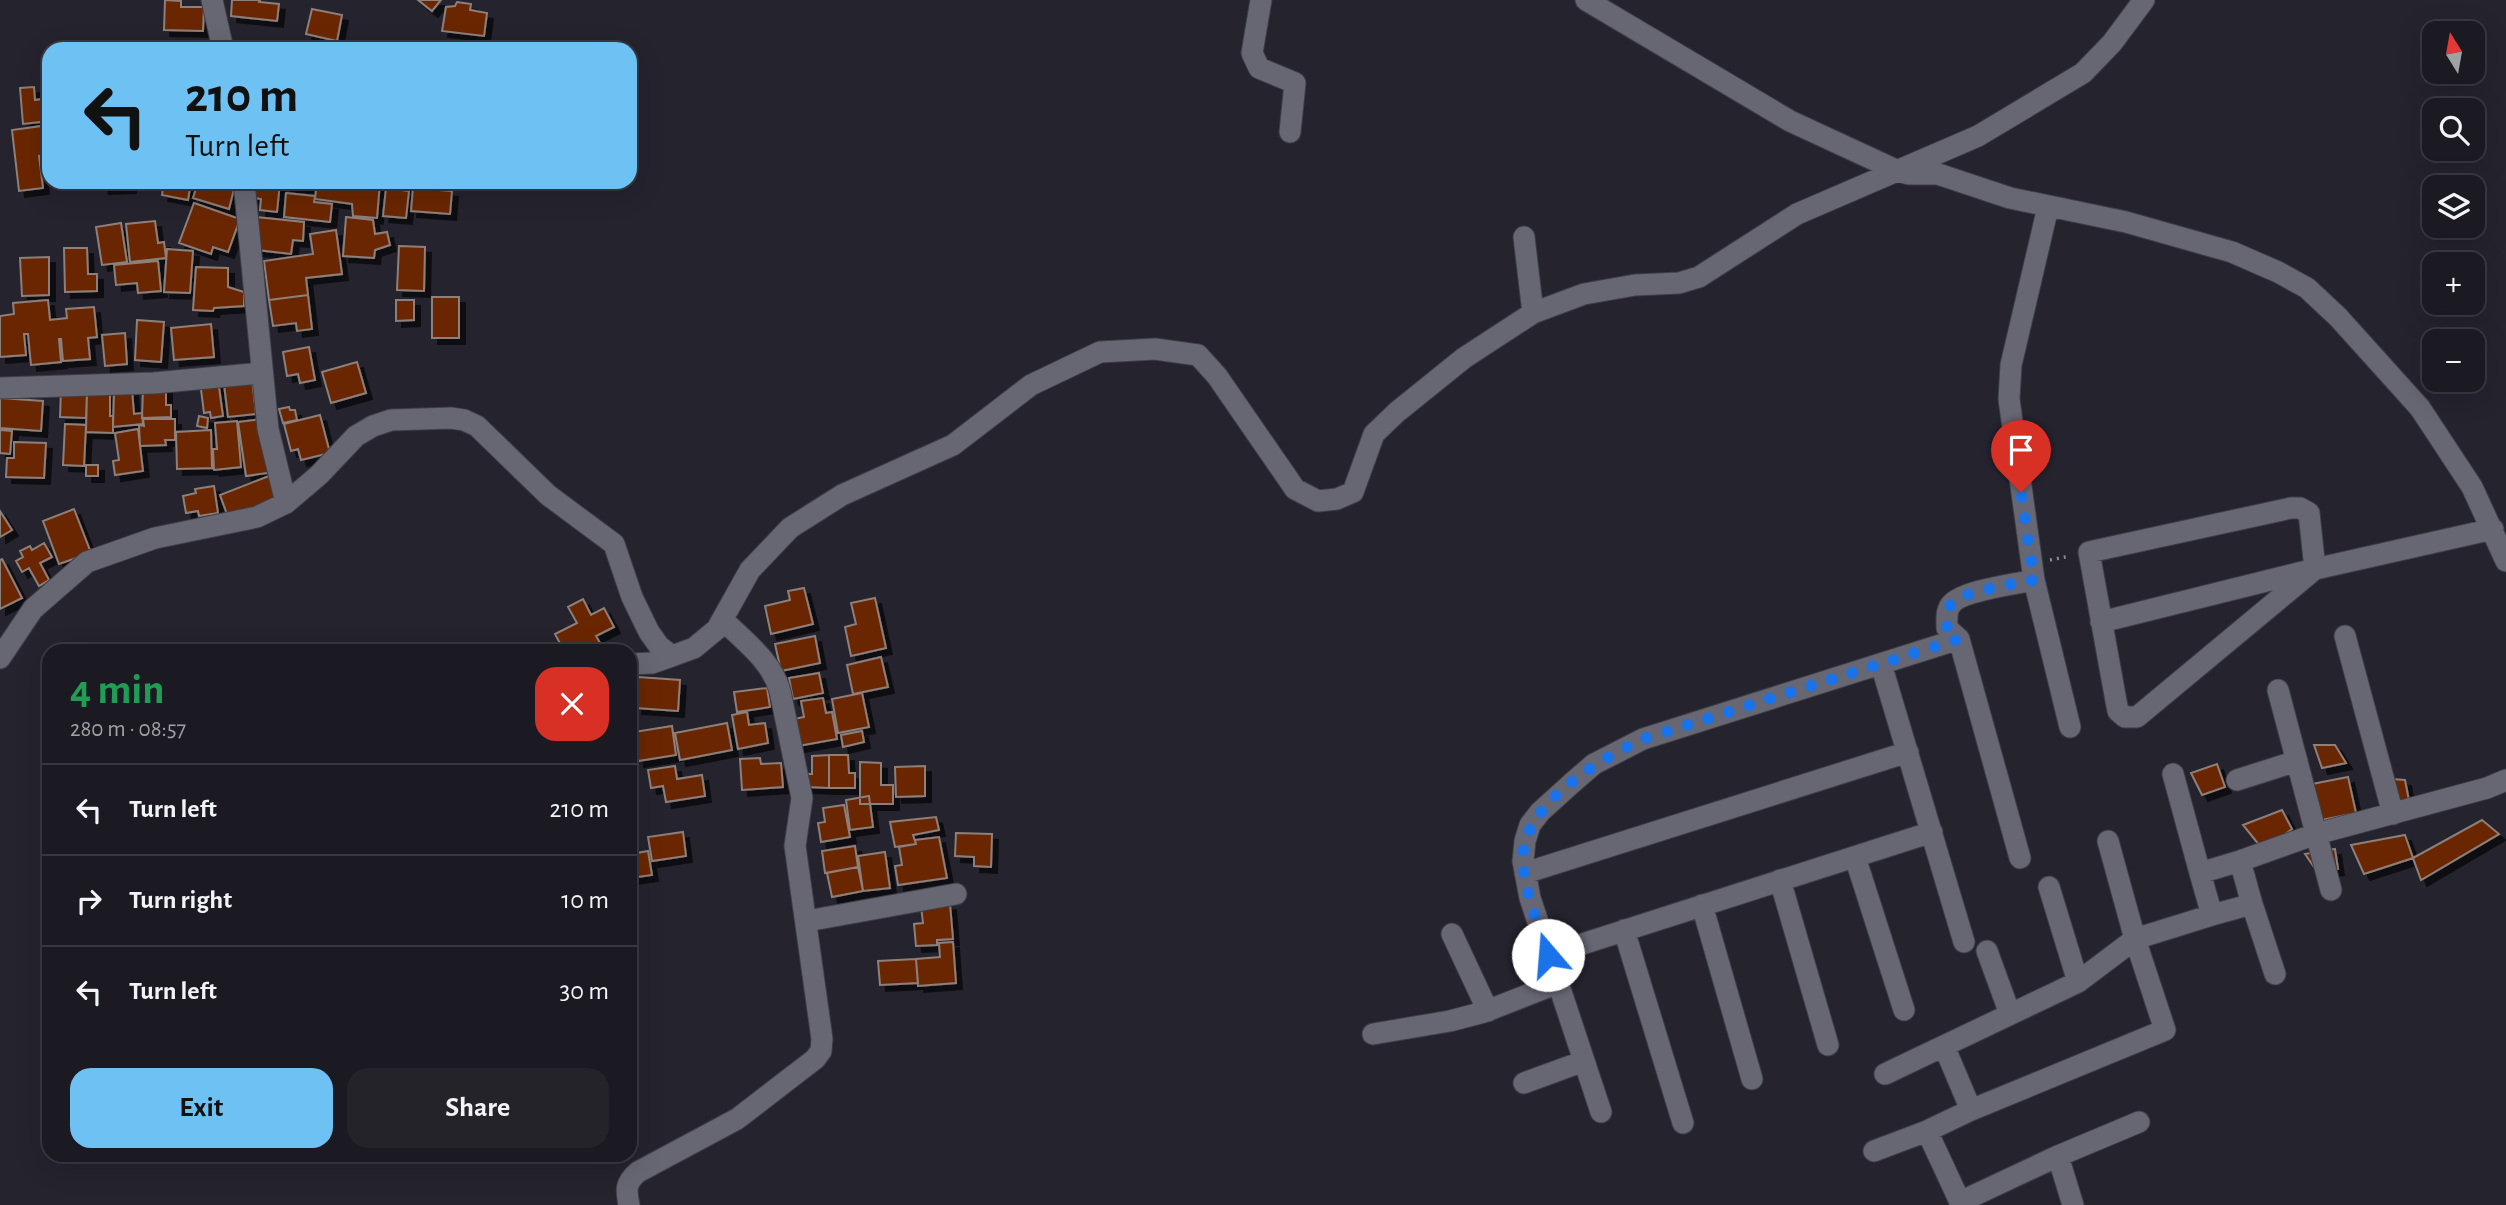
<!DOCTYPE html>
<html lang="en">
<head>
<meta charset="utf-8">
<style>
  body { margin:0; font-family:"Alegreya Sans",sans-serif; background:#24232a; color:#f1f3f6; height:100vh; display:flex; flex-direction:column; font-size:26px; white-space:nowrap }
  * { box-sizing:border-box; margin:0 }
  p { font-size:23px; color:#a0a1a5 }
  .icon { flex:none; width:38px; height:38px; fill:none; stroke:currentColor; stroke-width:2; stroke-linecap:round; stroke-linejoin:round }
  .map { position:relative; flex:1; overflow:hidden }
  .sheet { position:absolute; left:42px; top:644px; width:595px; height:518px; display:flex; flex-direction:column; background:#1b1a22; border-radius:21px; box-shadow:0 7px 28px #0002,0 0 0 2px #393840 }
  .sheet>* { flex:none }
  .top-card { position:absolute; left:42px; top:42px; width:595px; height:147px; border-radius:21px; box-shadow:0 7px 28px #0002,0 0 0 2px #393840; background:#6ec2f3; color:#111; overflow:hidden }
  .needle { width:46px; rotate:349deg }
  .buttons { position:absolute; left:2422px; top:21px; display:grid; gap:14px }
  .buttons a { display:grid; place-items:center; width:63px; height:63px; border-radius:14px; background:#1b1a22; box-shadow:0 7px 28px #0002,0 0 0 2px #393840; font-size:35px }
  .pin { position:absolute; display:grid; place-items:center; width:60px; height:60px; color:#fff; margin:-72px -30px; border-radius:50% 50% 50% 0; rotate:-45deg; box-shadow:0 0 7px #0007 }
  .pin .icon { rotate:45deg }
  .me { position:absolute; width:77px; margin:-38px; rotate:342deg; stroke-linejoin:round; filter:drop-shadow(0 0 5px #0008) }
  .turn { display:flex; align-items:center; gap:24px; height:147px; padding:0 28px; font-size:32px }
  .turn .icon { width:91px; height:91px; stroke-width:2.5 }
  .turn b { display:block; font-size:49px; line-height:60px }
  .round { display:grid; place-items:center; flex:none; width:74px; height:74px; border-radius:21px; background:#24232a }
  .headline { display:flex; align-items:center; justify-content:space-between; height:119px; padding:0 28px }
  h1 { font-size:42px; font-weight:700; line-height:52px; color:#1e9e55 }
  .cta { display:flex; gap:14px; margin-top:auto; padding:14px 28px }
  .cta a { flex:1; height:80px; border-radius:21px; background:#6ec2f3; color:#111; font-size:28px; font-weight:700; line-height:80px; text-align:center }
  .cta a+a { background:#24232a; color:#f1f3f6 }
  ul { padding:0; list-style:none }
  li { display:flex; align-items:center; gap:21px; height:91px; padding:0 28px; border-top:2px solid #393840 }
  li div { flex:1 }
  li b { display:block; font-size:26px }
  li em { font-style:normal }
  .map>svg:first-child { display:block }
</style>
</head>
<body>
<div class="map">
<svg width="2506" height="1205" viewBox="0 0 2506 1205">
  <defs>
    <filter id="shadow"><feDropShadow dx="6" dy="6" stdDeviation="0" flood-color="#0009"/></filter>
  </defs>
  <rect width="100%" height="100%" fill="#24232e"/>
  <!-- building -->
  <path fill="#6a2600" stroke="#8d7f79" stroke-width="2" filter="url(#shadow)" d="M 165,0 L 181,1 L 181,7 L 204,7 L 203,31 L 164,30 Z
    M 232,0 L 260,0 L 259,2 L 279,4 L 277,21 L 231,16 Z
    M 418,0 L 441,0 L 432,11 Z
    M 457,2 L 471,4 L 470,10 L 487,13 L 484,36 L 442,31 L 446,7 L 455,6 Z
    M 312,9 L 342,15 L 337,41 L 306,34 Z
    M 240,45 L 286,49 L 240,49 Z
    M 34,87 L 35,100 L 49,98 L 49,121 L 23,124 L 20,88 Z
    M 49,125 L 49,155 L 39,156 L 43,188 L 19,191 L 12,130 Z
    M 102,182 L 130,182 L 130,187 L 103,188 Z
    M 164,182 L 191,182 L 188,200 L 162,195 Z
    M 198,182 L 218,182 L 218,184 L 234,189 L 229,209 L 193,198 Z
    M 251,182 L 280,182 L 277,212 L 260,210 L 261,199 L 249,197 Z
    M 285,182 L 307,182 L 307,187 L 285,186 Z
    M 317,182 L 380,182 L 377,218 L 353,216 L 352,204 L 315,199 Z
    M 397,182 L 442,182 L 442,187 L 397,186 Z
    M 386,188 L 409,191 L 406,218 L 383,216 Z
    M 413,188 L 452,191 L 450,214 L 411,211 Z
    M 286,193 L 315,196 L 314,202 L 332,204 L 330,222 L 284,217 Z
    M 194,203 L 240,219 L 228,252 L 213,247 L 211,254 L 179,243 Z
    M 256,217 L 304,222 L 303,241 L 293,240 L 291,254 L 257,250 Z
    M 346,217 L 373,220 L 375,234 L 387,232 L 390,245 L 375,250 L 374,258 L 343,256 Z
    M 155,221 L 158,243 L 164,242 L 166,258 L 130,262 L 126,224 Z
    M 121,223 L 127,262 L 102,265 L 96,227 Z
    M 336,230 L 342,274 L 306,278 L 308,295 L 269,300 L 264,261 L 313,254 L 310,234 Z
    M 399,246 L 425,247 L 424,291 L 397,290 Z
    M 64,248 L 87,248 L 88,274 L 97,274 L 97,291 L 65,292 Z
    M 167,249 L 193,251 L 190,293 L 164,292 Z
    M 49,257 L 49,295 L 22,296 L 20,258 Z
    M 158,261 L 161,291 L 138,293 L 137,283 L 116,285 L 114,265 Z
    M 196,267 L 228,268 L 228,287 L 244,292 L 244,306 L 214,308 L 213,311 L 193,310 Z
    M 308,295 L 312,329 L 297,331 L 296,323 L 273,326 L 269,300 Z
    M 432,297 L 459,297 L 459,338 L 432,338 Z
    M 48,300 L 50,320 L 67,318 L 66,309 L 94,307 L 97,337 L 88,338 L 90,359 L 63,361 L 61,339 L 59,339 L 61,362 L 31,365 L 28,334 L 24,334 L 26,355 L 0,357 L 0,316 L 14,314 L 13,303 Z
    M 396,300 L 414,300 L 414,320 L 396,321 Z
    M 137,320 L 164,322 L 161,362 L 135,360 Z
    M 211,324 L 214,357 L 174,360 L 171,328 Z
    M 125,333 L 127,364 L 105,366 L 102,335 Z
    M 309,347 L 315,380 L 300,383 L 298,374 L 287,376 L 283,352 Z
    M 357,362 L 366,393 L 331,403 L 322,372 Z
    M 218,380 L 223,416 L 211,418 L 210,412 L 204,413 L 200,382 Z
    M 252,380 L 256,414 L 228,417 L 224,384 Z
    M 143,387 L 166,387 L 166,405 L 171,405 L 171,417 L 142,418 Z
    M 61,390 L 87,392 L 86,418 L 60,417 Z
    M 132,390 L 134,414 L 142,413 L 143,424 L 113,427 L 114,392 Z
    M 87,392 L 110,393 L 110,416 L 113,416 L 113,433 L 86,432 Z
    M 0,398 L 43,401 L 41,431 L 0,428 Z
    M 289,407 L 290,410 L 295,410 L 297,420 L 283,423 L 279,409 Z
    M 320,415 L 330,453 L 301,460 L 298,449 L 291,451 L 284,424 Z
    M 199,416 L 208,418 L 207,428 L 197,426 Z
    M 143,419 L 175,419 L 175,440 L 165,440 L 166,445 L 140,446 L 139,425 L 144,426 Z
    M 261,419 L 275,472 L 246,476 L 238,422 Z
    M 237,421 L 241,467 L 214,470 L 213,449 L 217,449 L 215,423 Z
    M 65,424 L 86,425 L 84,466 L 63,465 Z
    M 138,429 L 143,471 L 115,475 L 113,461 L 119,460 L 115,433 Z
    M 0,430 L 12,431 L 10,454 L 0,453 Z
    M 211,430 L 212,468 L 177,469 L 176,432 Z
    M 14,442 L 46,443 L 44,478 L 6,477 L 7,458 L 14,458 Z
    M 86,465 L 98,465 L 98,476 L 86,476 Z
    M 269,476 L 277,499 L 228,517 L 220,495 Z
    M 214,486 L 218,513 L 199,516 L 198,511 L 186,513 L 183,496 L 196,493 L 195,489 Z
    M 74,509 L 91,553 L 59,564 L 43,521 Z
    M 0,511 L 12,530 L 0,537 Z
    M 44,543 L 52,557 L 40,563 L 49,580 L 39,586 L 29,568 L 22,572 L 16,561 L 23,557 L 20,551 L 30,546 L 32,550 Z
    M 2,559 L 22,598 L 0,609 L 0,560 Z
    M 804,588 L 813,624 L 771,634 L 765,606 L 790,600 L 788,591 Z
    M 875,598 L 886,648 L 851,656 L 845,627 L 856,624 L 851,603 Z
    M 583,599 L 591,615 L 604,608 L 614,627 L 596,636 L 604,650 L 601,651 L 579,651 L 576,645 L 564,651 L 555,634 L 577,623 L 568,607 Z
    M 815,636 L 820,663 L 781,671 L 775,644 Z
    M 881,657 L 888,687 L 853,694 L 847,665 Z
    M 819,673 L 823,693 L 793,699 L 789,678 Z
    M 638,677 L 680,680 L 678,711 L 636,708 Z
    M 767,688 L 770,707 L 737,712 L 734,692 Z
    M 862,693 L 869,727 L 838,733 L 832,699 Z
    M 823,698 L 826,713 L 832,712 L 837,739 L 798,746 L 794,719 L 804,717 L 801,701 Z
    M 747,712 L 749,725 L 765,723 L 768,743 L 738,749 L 732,715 Z
    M 727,723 L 732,750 L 680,760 L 675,733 Z
    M 672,726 L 676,755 L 638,761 L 634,732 Z
    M 862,731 L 864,742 L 843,747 L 841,735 Z
    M 2314,745 L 2335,745 L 2346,763 L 2322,768 Z
    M 829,755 L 829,788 L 807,787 L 807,774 L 812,774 L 812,756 Z
    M 829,755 L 848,755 L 849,773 L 855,773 L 855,788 L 829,788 Z
    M 760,758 L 761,764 L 781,763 L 783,787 L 742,790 L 740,759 Z
    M 860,762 L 881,763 L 881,785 L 893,785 L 893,804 L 860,804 Z
    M 2217,764 L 2225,787 L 2202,795 L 2191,773 Z
    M 675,766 L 677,779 L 702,775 L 705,796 L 666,802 L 663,786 L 651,788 L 648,770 Z
    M 925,766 L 925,796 L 896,797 L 895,767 Z
    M 2348,777 L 2356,813 L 2322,820 L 2302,786 Z
    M 2377,778 L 2405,780 L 2410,806 L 2387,811 Z
    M 869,796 L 873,827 L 850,830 L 846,800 Z
    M 844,805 L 850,837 L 821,842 L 818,823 L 825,822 L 823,808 Z
    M 2282,810 L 2292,829 L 2264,851 L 2243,825 Z
    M 936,817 L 939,830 L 913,835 L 916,844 L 895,847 L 890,822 Z
    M 2482,820 L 2499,834 L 2421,880 L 2413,858 Z
    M 683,832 L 686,856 L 652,861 L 648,837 Z
    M 956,833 L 992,834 L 991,867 L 974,866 L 974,857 L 955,856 Z
    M 2405,835 L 2413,858 L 2364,874 L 2351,845 Z
    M 939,837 L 947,878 L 898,885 L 895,866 L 902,865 L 899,847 L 916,844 L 915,840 Z
    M 855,846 L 858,867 L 825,873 L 822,851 Z
    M 630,848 L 631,854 L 648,851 L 652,875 L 630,878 Z
    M 2335,849 L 2338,869 L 2318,873 L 2305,854 Z
    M 885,852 L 890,888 L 863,891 L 858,856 Z
    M 858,867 L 863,891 L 832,897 L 827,873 Z
    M 950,904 L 953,939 L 937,940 L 937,945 L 916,946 L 914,924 L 923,923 L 921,906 Z
    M 953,942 L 956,983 L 918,986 L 916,959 L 940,957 L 939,943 Z
    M 916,959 L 918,983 L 880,985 L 878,961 Z"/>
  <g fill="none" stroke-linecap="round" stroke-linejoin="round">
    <!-- minor casing -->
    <g stroke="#3e3e47" stroke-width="23">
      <path id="minor" d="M 212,0 L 223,49
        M 1261,0 L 1252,53 L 1259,68 L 1295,83 L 1290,132
        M 1586,0 L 1790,121 L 1898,171 L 1909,174 L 1938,174 L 2010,198 L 2126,222 L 2232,252 L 2278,272 L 2307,288 L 2338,317 L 2420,408 L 2472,487 L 2506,561
        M 244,182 L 268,429 L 286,503
        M 2048,207 L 2011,365 L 2009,399 L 2034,580 L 2070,727
        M 1524,237 L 1533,313
        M 0,388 L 154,383 L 262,373
        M 2291,508 L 2300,508 L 2309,513 L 2315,569 L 2137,717 L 2125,717 L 2118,711 L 2116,701 L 2089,552 Z
        M 2101,622 L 2315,569 L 2493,529
        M 2345,636 L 2393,814
        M 0,658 L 33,609 L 87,562 L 155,538 L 257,517 L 286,503 L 319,475 L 356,436 L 373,426 L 391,420 L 451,418 L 464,420 L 477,426 L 548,495 L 614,544 L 632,597 L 649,632 L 659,646 L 672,656 L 694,648 L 717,629 L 750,570 L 790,528 L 842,495 L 953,445 L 1031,385 L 1100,352 L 1155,349 L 1198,355 L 1217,376 L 1295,489 L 1318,501 L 1337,499 L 1353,492 L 1374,434 L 1397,412 L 1464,358 L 1533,313 L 1584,294 L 1635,285 L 1679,283 L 1699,277 L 1797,214 L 1978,136 L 2083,73 L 2112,43 L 2144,0
        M 630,664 L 652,663 L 672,656
        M 1881,664 L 1964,942
        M 2278,690 L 2331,890
        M 2173,774 L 2200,873
        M 2237,780 L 2297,761
        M 1855,857 L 1904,1010
        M 2020,858 L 1959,639 L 1947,628 C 1947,620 1946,612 1950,606 C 1958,591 2016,584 2034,580
        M 2240,861 L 2252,904 L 2212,915 L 2200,873 L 2240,861 L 2316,834 L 2487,788 L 2506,780
        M 1525,873 L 1908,752
        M 1780,880 L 1828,1045
        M 2049,887 L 2078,982 L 2135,939 L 2108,841
        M 2252,904 L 2275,974
        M 1702,905 L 1752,1079
        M 807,921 L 956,894
        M 1624,930 L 1683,1123
        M 1452,934 L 1488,1011
        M 1987,951 L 2010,1014
        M 1548,955 L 1932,832
        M 1373,1034 L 1450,1021 L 1484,1012 L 1558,983
        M 1944,1046 L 1971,1110 L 2165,1030 L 2135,939 L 2212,915
        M 1885,1074 L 2078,982
        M 1524,1083 L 1584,1061
        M 1971,1110 L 1927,1131 L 1960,1202 L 2058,1156 L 2139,1122
        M 1601,1112 L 1530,898 L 1523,861 L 1525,841 L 1530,825 L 1540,812 L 1572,783 L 1594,764 L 1643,739 L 1959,639
        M 1874,1151 L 1927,1131
        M 2058,1156 L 2073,1205
        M 629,1205 C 626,1190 625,1183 638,1172 L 737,1119 L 815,1059 L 821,1051 L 822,1039 L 795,846 L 802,798 L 780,691 C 772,661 744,641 723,620"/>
    </g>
    <!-- path -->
    <path stroke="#8b8a93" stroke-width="3.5" stroke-dasharray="2 5" stroke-linecap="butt" d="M 2050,560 L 2070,556"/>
    <!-- minor -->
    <use href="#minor" stroke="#676774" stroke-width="21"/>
  </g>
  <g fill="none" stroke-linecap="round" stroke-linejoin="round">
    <!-- route -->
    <path stroke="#1a73e8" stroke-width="12" stroke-dasharray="0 21.6" d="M 1548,955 C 1539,925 1524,892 1523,860 C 1521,805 1599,760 1643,739 L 1959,639 L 1947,628 C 1947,620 1946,613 1950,606 C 1958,591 2016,584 2034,580 L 2021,492"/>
  </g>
</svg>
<div class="buttons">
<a><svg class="needle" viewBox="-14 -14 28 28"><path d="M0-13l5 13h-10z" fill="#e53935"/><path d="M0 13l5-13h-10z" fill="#a0a1a5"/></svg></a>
<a><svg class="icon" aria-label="search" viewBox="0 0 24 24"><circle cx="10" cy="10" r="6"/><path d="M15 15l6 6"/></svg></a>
<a><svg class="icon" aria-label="layers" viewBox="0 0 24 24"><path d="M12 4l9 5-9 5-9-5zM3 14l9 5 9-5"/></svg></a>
<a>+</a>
<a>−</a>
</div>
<div class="pin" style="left:2021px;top:492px;background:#d93025"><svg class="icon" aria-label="arrive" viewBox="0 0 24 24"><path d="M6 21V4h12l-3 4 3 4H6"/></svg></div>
<svg class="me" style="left:1548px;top:955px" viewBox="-20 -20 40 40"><circle r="19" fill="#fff"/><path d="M0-13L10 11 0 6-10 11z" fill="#1a73e8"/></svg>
<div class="top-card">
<div class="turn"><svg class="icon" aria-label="left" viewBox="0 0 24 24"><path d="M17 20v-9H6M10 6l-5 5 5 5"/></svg><div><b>210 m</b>Turn left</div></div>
</div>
<section class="sheet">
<div class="headline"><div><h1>4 min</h1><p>280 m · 08:57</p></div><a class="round" style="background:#d93025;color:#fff"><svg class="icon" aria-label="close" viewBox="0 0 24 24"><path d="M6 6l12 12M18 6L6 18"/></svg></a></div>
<ul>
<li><svg class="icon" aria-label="left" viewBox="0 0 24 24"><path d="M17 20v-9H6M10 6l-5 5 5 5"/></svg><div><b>Turn left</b></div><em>210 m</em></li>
<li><svg class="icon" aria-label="right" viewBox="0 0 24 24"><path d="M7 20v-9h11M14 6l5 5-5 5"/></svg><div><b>Turn right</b></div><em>10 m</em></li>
<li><svg class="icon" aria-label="left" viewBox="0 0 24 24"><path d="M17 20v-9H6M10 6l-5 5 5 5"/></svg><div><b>Turn left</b></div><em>30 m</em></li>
</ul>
<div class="cta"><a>Exit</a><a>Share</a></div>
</section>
</div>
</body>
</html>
